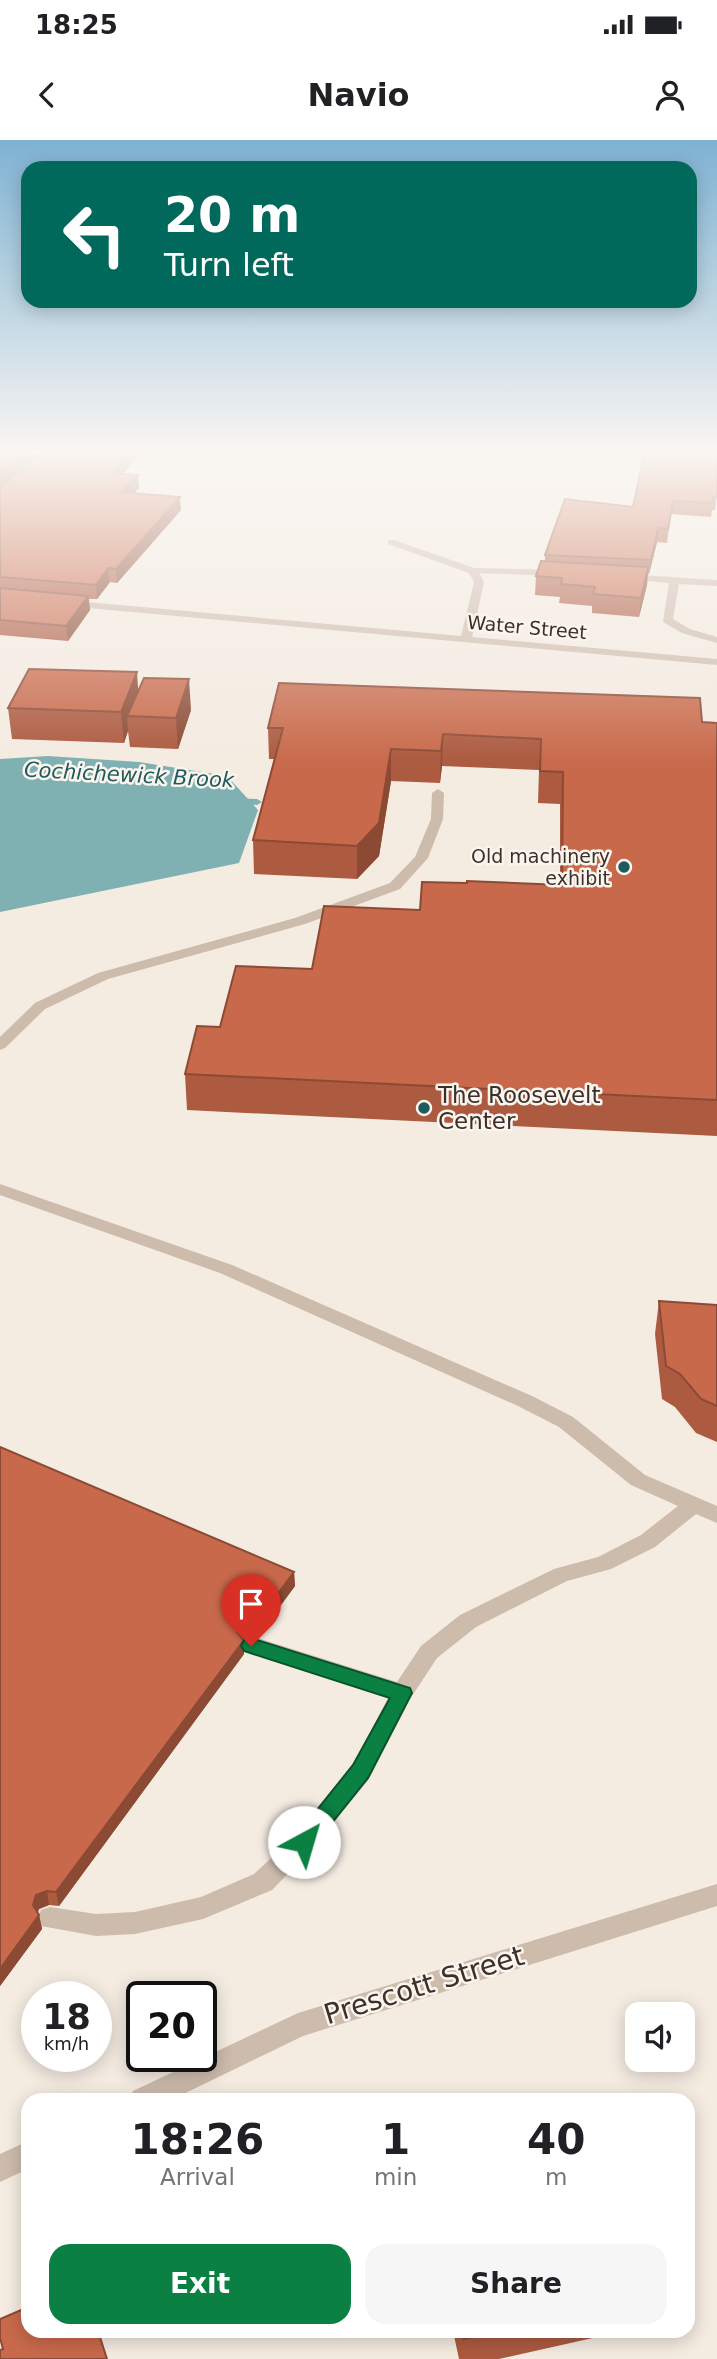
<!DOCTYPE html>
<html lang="en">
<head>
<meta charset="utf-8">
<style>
  body { margin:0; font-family:"DejaVu Sans",sans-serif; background:#f6f6f6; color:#202124; height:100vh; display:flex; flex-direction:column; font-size:26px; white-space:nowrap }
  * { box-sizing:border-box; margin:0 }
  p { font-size:23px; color:#757577 }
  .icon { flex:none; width:38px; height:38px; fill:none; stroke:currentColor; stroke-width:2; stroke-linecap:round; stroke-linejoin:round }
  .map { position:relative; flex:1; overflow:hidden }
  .sheet { position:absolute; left:21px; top:1953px; width:674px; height:245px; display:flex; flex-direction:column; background:#fff; border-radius:21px; box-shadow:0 4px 18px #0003 }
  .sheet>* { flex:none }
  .top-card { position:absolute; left:21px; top:21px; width:676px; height:147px; border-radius:21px; box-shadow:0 4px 18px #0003; background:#00695c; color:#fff; overflow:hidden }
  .buttons { position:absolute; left:625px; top:1862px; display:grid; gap:14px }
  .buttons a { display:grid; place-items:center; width:70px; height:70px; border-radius:14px; background:#fff; box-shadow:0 4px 18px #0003; font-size:35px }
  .speed { position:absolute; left:21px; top:1841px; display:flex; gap:14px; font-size:35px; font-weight:700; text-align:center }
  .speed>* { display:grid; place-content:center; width:91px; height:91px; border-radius:50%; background:#fff; box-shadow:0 4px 18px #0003; line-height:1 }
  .speed small { font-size:18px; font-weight:400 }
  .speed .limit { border:4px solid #111; border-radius:10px; background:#fff; color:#111 }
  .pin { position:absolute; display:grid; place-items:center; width:60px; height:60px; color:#fff; margin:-72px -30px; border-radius:50% 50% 50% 0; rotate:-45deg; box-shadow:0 0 7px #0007 }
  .pin .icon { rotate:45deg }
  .me { position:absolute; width:77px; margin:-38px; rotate:39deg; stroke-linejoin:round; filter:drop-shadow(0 0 5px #0008) }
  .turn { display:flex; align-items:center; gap:24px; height:147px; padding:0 28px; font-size:32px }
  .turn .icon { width:91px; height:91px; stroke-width:2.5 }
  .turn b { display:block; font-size:49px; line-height:60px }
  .eta { display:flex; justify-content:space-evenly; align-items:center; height:119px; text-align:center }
  .eta b { font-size:42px; font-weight:600; line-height:49px }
  .cta { display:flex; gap:14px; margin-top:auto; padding:14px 28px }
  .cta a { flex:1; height:80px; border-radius:21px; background:#0b8043; color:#fff; font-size:28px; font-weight:600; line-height:80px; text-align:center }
  .cta a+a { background:#f6f6f6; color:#202124 }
  .status { display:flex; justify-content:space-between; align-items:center; height:49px; padding:0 35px; background:#fff; direction:ltr }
  .status svg { height:19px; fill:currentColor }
  header { display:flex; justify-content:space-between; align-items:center; height:91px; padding:0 28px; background:#fff; font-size:32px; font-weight:600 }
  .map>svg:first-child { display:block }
</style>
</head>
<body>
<div class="status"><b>18:25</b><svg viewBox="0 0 49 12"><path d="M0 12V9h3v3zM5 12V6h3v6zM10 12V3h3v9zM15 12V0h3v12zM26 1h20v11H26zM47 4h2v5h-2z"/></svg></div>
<header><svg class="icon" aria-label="back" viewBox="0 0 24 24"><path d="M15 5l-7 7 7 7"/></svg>Navio<svg class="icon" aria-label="person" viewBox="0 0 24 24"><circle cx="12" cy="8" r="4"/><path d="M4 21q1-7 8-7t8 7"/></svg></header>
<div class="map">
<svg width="717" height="2219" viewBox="0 0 717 2219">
  <rect width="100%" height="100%" fill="#f4ebe1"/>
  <!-- water -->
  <path fill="#7fb0b2" d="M 48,616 L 139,622 L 227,636 L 258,670 L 239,723 L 0,772 L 0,619 Z"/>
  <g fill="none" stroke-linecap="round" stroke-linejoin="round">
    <!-- stream -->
    <path fill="#7fb0b2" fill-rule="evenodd" d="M 232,658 L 257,659 L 262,662 L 257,665 L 228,663 L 227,661 Z"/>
    <!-- service -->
    <path fill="#cdbbac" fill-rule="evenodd" d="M 473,428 L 560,430 L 565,433 L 560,436 L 469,433 L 469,429 Z
      M 626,434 L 717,440 L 717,446 L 679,444 L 673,479 L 690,489 L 717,497 L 717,503 L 682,493 L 663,482 L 669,443 L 622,439 L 622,435 Z
      M 438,649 L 444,653 L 443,679 L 428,718 L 400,749 L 305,784 L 108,839 L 45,869 L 5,908 L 0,910 L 0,897 L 35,863 L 98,833 L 295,778 L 390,743 L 415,717 L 431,679 L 432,653 Z
      M 0,1044 L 232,1125 L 532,1256 L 573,1277 L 645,1335 L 717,1366 L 717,1383 L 696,1374 L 655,1407 L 611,1429 L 567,1441 L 476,1487 L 437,1518 L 410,1559 L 369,1639 L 312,1709 L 272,1750 L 203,1779 L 135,1794 L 96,1796 L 41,1786 L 38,1778 L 41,1770 L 50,1767 L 96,1774 L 135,1772 L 201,1757 L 254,1734 L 296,1695 L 353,1625 L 388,1558 L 243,1511 L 240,1505 L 243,1499 L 251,1496 L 397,1542 L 421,1506 L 460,1475 L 554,1429 L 598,1417 L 641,1395 L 678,1366 L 631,1345 L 559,1287 L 518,1266 L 220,1133 L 0,1055 Z"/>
    <!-- minor -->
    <path fill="#cdbbac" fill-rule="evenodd" d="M 388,400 L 394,400 L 477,429 L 484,442 L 472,497 L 717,519 L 717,525 L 65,466 L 60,463 L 65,460 L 461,496 L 474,442 L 469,433 L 388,404 Z"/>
    <!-- tertiary -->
    <path fill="#cdbbac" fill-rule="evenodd" d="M 717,1744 L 717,1766 L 303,1896 L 171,1960 L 129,1960 L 133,1951 L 298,1873 Z
      M 28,2001 L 28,2029 L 0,2042 L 0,2014 Z"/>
  </g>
  <!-- wall -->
  <path fill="#ac5a40" d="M 0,313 L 40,313 L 8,341 L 139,313 L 123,334 L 138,335 L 139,348 L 133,353 L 181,370 L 117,443 L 110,442 L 97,459 L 89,459 L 90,470 L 68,501 L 0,495 Z
    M 717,354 L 715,370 L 712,370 L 711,377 L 671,374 L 667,403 L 657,402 L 649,434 L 648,434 L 647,445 L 639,477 L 592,473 L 592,466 L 559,463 L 560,457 L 535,455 L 536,436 L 545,421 L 545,415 L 633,367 Z
    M 138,551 L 191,570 L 178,609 L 130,607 L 128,591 L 124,603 L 12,599 L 8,568 Z
    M 702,582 L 717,583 L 717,996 L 187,970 L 185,934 L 220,887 L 312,829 L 420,770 L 560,744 L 560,664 L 538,663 L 539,630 L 442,626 L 440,643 L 391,641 L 379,716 L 357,739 L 254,734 L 253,700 L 274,619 L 269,619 L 268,588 Z
    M 659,1161 L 717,1165 L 717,1302 L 696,1293 L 675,1267 L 662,1259 L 655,1194 Z
    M 0,1307 L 294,1432 L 295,1446 L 258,1496 L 250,1494 L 241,1498 L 244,1514 L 59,1766 L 49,1765 L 39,1769 L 37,1773 L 39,1775 L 42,1789 L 0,1846 Z
    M 453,2191 L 624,2191 L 499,2219 L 459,2219 Z"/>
  <!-- shaded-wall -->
  <path fill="#8c4a34" d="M 25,313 L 40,313 L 0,348 L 0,334 Z
    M 129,313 L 139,313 L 114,346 L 112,333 Z
    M 138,335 L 139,348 L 122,365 L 121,352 Z
    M 180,357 L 181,370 L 117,443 L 116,429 Z
    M 658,388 L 657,402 L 649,434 L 651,420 Z
    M 648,427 L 647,445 L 639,477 L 641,458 Z
    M 108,428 L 110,442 L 97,459 L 96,445 Z
    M 88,456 L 90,470 L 68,501 L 66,486 Z
    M 137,532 L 139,563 L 127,576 L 128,591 L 124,603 L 121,572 Z
    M 189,539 L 191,570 L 178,609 L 176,578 Z
    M 443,594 L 442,626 L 440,643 L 441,611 Z
    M 391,609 L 391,641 L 379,716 L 357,739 L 357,706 Z
    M 294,1432 L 295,1446 L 258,1496 L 257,1482 Z
    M 249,1480 L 250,1494 L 241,1498 L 237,1492 L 240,1484 Z
    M 244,1500 L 244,1514 L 59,1766 L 56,1752 Z
    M 47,1751 L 49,1765 L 39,1769 L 36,1779 L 33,1765 L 36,1755 Z
    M 39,1775 L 42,1789 L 0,1846 L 0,1829 Z"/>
  <!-- building -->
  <path fill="#c8694b" stroke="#8c4a34" stroke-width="2" d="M 0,313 L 25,313 L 0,334 Z
    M 41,313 L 129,313 L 112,333 L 138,335 L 121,352 L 180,357 L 116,429 L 108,428 L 96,445 L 0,437 L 0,348 Z
    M 643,313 L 717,313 L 717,357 L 713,357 L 712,363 L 673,361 L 668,389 L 658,388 L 651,420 L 545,415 L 565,359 L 633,367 L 642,324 Z
    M 541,421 L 648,427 L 641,458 L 593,454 L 595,447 L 561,444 L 562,438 L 536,436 Z
    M 0,448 L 88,456 L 66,486 L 0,480 Z
    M 29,529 L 137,532 L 121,572 L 8,568 Z
    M 144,538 L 189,539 L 176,578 L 127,576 Z
    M 279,543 L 700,558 L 702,582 L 717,583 L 717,960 L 185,934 L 197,886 L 220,887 L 236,826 L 312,829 L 324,766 L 420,770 L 422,742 L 467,743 L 467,741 L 562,745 L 563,632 L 540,631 L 541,599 L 443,594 L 441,611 L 391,609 L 379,683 L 357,706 L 253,700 L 283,588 L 268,588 Z
    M 659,1161 L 717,1165 L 717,1266 L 701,1259 L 680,1234 L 666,1226 Z
    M 0,1307 L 294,1432 L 257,1482 L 249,1480 L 240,1484 L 237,1492 L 244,1500 L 56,1752 L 47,1751 L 36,1755 L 33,1765 L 39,1775 L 0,1829 Z
    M 28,2167 L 28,2191 L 98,2191 L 107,2219 L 0,2219 L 0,2210 L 3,2209 L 0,2198 L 0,2179 Z
    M 462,2191 L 500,2191 L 464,2199 Z"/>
  <!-- sky -->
  <linearGradient id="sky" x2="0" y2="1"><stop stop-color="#7eb2d2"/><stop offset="0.5" stop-color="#faf6f2"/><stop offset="1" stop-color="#faf6f2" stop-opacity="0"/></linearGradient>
  <rect width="717" height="624" fill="url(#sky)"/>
  <!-- route -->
  <path fill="#0b8043" stroke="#07532c" stroke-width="2" d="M 251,1498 L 410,1548 L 412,1553 L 368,1638 L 311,1709 L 304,1712 L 296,1709 L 293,1702 L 296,1696 L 353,1625 L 390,1558 L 244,1511 L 241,1506 L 244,1500 Z"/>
  <!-- markers -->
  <g fill="#1f5a5e" stroke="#fbf5ee" stroke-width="2.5">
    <circle cx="624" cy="727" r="7"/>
    <circle cx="424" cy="968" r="7"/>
  </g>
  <g text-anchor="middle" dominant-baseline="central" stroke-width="5" stroke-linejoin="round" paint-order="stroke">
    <!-- far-street labels -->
    <g font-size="19" fill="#3b302b" stroke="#fbf5ee">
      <text transform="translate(527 487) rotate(5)">Water Street</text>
    </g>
    <!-- far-poi labels -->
    <g font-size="19" fill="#3b302b" stroke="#fbf5ee" text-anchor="end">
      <text x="610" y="716">Old machinery<tspan x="610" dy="22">exhibit</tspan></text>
    </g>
    <!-- far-water labels -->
    <g font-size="21" font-style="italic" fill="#1f5a5e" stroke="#fbf5ee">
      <text transform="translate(129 635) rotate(3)">Cochichewick Brook</text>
    </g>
    <!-- poi labels -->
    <g font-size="23" fill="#3b302b" stroke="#fbf5ee" text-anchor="start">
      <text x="438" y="955">The Roosevelt<tspan x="438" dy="26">Center</tspan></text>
    </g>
    <!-- near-street labels -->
    <g font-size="28" fill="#3b302b" stroke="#fbf5ee">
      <text transform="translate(424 1845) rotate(-17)">Prescott Street</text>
    </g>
  </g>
</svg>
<div class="buttons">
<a><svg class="icon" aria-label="sound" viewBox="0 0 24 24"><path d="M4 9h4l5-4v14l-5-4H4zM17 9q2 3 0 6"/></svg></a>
</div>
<div class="speed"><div>18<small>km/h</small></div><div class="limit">20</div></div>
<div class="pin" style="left:251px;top:1506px;background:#d93025"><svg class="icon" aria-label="arrive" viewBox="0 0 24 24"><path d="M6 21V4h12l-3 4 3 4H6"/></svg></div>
<svg class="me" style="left:304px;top:1702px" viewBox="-20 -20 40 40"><circle r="19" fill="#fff"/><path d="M0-13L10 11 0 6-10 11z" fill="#0b8043"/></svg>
<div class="top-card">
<div class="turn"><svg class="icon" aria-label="left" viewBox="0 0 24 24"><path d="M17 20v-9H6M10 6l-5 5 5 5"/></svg><div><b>20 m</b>Turn left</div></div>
</div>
<section class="sheet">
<div class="eta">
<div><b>18:26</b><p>Arrival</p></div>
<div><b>1</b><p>min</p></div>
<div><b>40</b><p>m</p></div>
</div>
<div class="cta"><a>Exit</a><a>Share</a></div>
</section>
</div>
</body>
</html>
